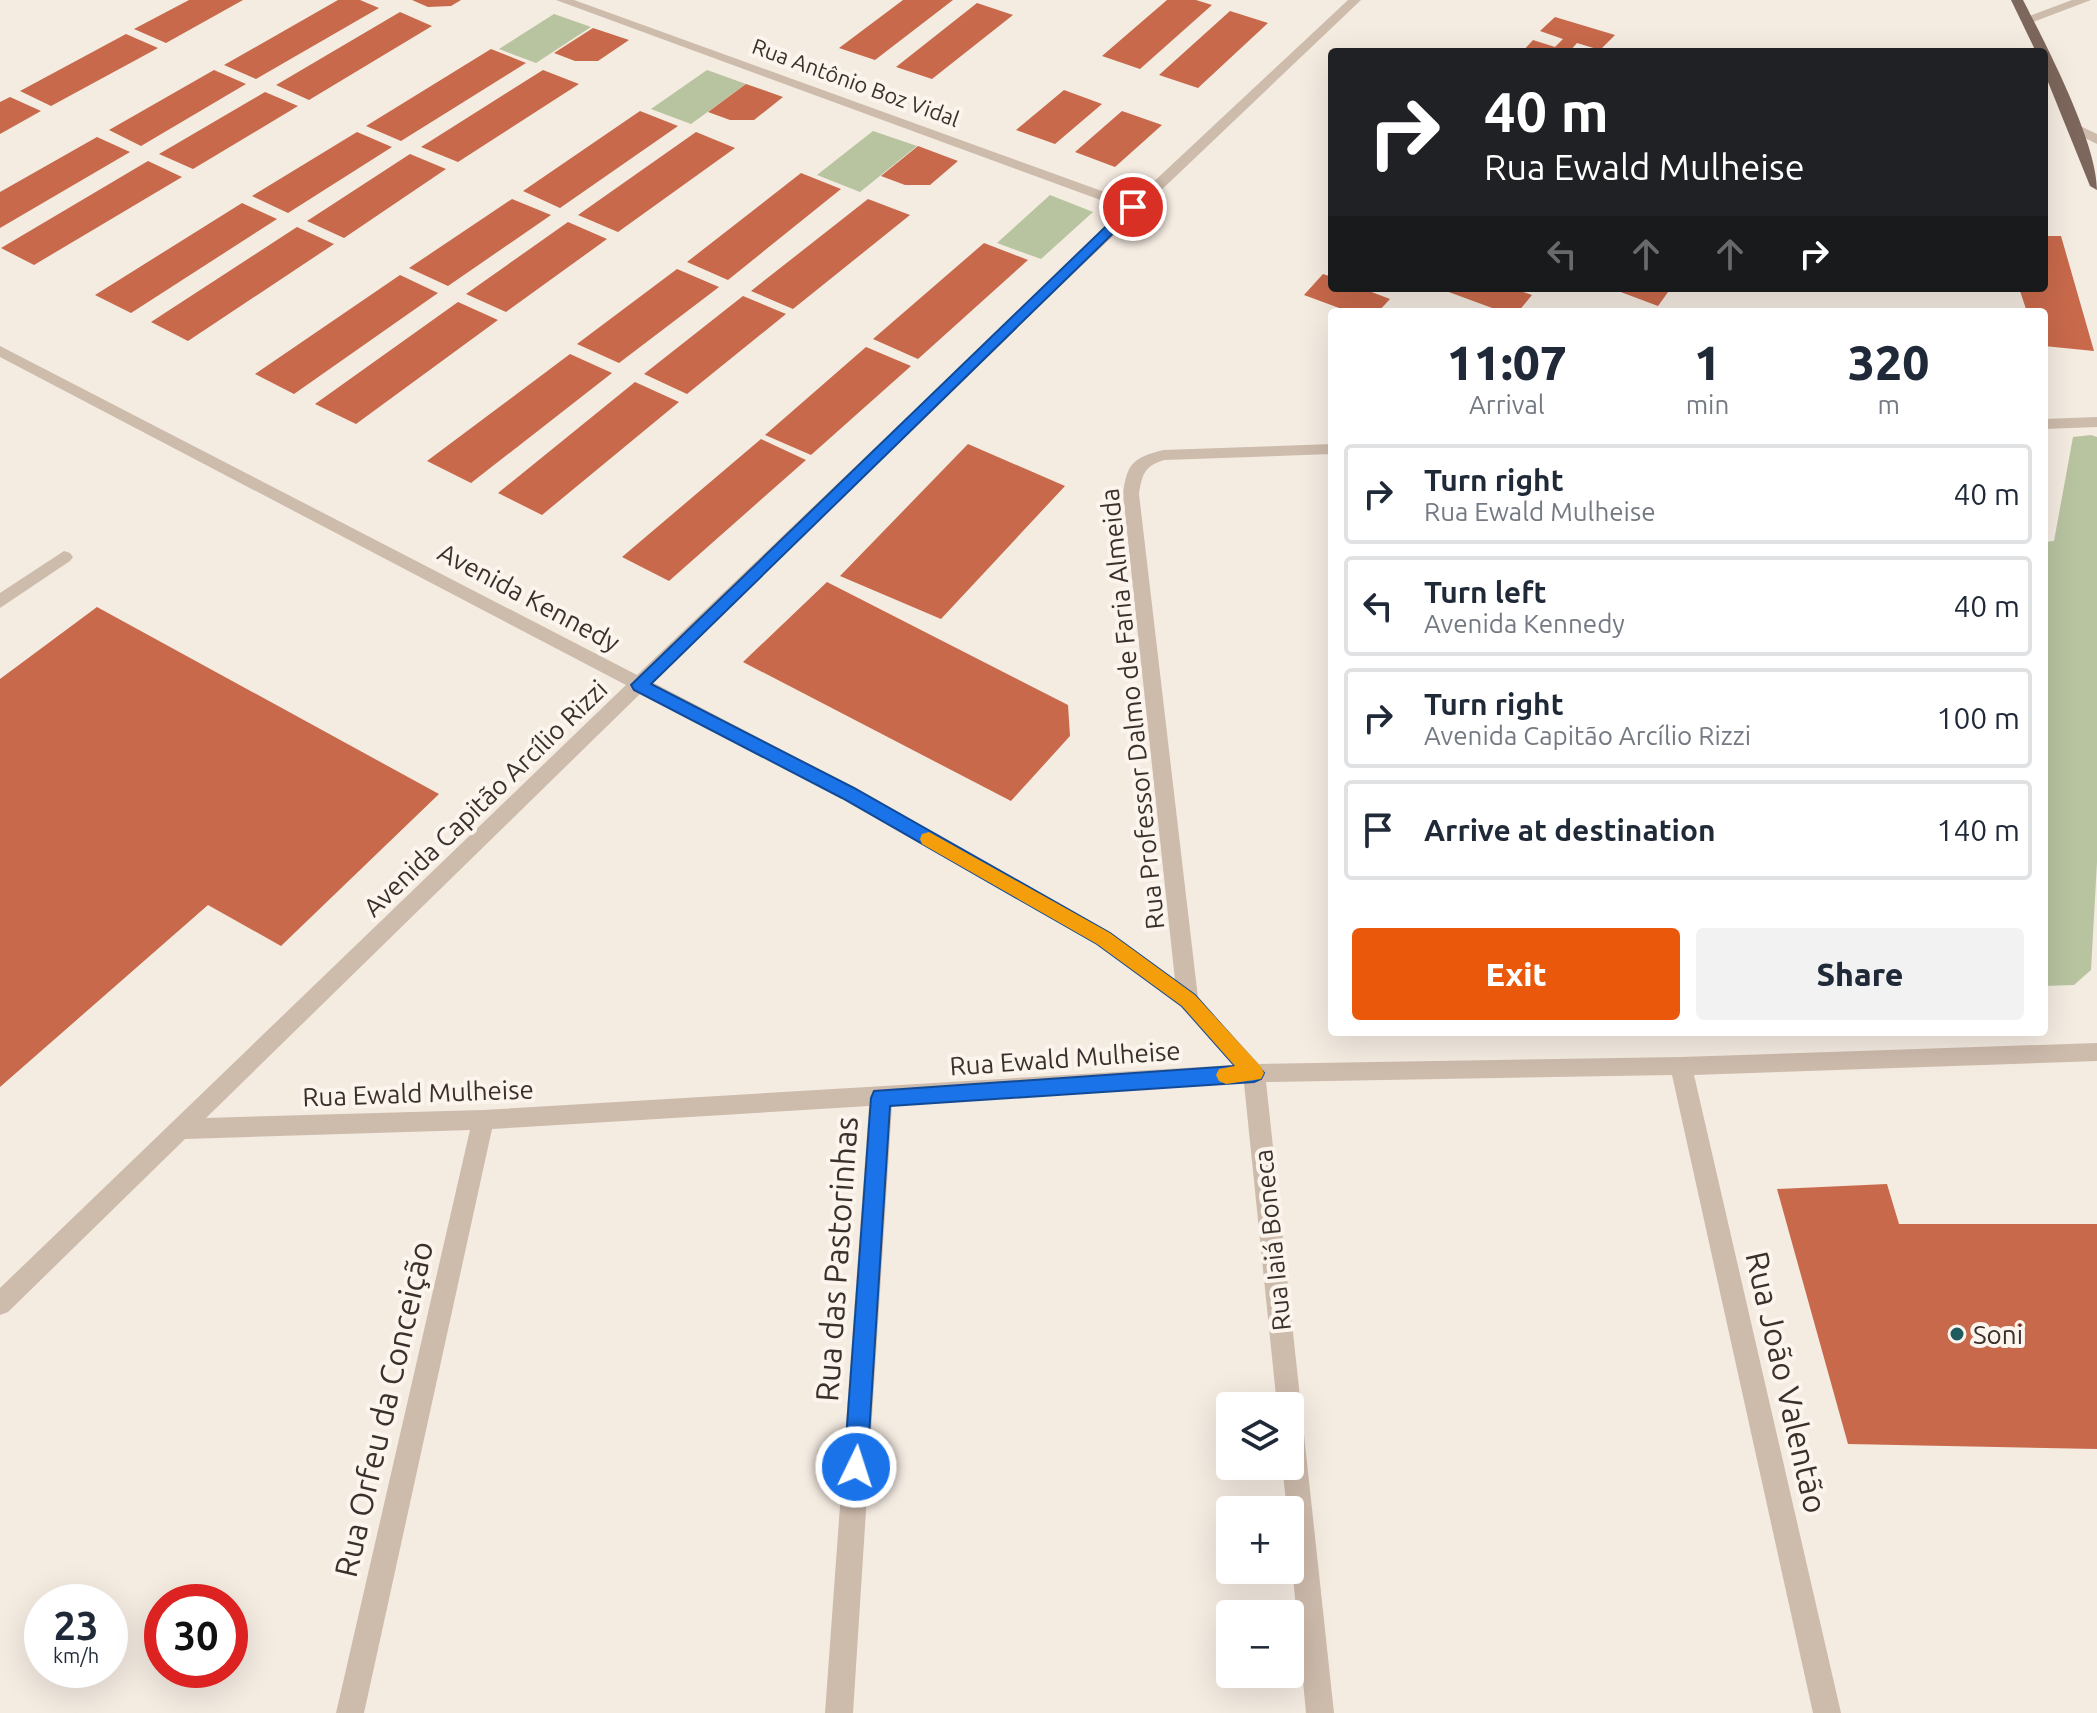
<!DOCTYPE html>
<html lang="en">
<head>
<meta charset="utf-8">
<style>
  body { margin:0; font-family:Ubuntu,sans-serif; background:#f2f2f3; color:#1f2937; height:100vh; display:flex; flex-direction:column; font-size:30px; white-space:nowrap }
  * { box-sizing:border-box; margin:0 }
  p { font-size:26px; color:#747a83 }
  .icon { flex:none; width:44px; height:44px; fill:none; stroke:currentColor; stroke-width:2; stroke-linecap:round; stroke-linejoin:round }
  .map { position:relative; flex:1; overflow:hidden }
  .details { position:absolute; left:1328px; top:308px; width:720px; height:728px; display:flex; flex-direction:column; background:#fff; border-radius:8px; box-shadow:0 8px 32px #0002 }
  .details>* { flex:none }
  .banner { position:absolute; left:1328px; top:48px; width:720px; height:244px; border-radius:8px; box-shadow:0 8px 32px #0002; background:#202124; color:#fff; overflow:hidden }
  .controls { position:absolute; left:1216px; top:1392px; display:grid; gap:16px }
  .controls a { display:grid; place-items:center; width:88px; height:88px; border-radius:8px; background:#fff; box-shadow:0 8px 32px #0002; font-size:40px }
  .speed { position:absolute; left:24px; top:1584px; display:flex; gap:16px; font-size:40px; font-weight:700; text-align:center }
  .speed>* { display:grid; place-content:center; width:104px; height:104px; border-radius:50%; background:#fff; box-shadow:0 8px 32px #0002; line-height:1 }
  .speed small { font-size:20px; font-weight:400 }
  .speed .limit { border:12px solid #d22; background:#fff; color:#111 }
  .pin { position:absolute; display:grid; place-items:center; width:68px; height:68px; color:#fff; margin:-34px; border:4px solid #fff; border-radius:50%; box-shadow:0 2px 8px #0007 }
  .me { position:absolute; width:88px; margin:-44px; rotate:4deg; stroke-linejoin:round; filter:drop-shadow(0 0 6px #0008) }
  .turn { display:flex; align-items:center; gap:28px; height:168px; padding:0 24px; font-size:36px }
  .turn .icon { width:104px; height:104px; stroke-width:2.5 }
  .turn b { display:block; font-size:56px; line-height:68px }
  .lanes { display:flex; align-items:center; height:76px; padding:0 24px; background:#0003; justify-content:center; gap:40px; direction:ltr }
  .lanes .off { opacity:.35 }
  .eta { display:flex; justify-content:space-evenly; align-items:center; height:136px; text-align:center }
  .eta b { font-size:48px; font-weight:800; line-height:56px }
  .action { display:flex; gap:16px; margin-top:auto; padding:16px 24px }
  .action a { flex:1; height:92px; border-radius:8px; background:#ea580c; color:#fff; font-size:32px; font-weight:800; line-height:92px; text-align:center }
  .action a+a { background:#f2f2f3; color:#1f2937 }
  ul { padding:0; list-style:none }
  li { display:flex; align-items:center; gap:24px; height:100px; margin:0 16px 12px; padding:0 8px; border:4px solid #e0e1e3; border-radius:8px }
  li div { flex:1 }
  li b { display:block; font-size:30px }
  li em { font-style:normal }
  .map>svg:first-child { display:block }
</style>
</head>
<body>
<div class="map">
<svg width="2097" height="1713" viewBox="0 0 2097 1713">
  <rect width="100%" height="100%" fill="#f4ebe1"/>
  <!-- green -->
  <path fill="#b8c4a0" d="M 554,14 L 591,27 L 536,63 L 499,49 Z
    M 707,70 L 746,84 L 691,124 L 651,109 Z
    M 873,131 L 917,146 L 860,192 L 817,175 Z
    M 1050,195 L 1093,212 L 1041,259 L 997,243 Z
    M 2091,435 L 2097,437 L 2097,862 L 2091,970 L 2074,985 L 2044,986 L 2044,542 L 2054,541 L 2073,437 Z"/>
  <!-- building -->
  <path fill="#c8694b" d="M 189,0 L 243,0 L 166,43 L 134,29 Z
    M 338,0 L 360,0 L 379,8 L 256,79 L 224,65 Z
    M 412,0 L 461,0 L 451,6 L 428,7 Z
    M 903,0 L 953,0 L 875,60 L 839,48 Z
    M 1167,0 L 1196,0 L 1212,5 L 1140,69 L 1102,56 Z
    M 977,3 L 1013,15 L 932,79 L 896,67 Z
    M 1230,11 L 1268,23 L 1198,88 L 1159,75 Z
    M 400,12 L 432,26 L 309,100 L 276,85 Z
    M 1555,17 L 1615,35 L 1600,50 L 1577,43 L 1569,52 L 1522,52 L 1533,40 L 1555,47 L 1563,39 L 1540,31 Z
    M 593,28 L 629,40 L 598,61 L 575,61 L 554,53 Z
    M 126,34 L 158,48 L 51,106 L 20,91 Z
    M 491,49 L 526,63 L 401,141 L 366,126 Z
    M 214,70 L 246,84 L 141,146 L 109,130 Z
    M 543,70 L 579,84 L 458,162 L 421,147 Z
    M 746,84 L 783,97 L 754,120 L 730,120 L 708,112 Z
    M 1064,90 L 1102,104 L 1055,144 L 1016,130 Z
    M 265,92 L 298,106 L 193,169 L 159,154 Z
    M 10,97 L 41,111 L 0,134 L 0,102 Z
    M 640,111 L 678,126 L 560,208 L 523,191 Z
    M 1122,111 L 1162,125 L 1115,167 L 1075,152 Z
    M 357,132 L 392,147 L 288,213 L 252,196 Z
    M 696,132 L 735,148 L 618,232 L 578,215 Z
    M 97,137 L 130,152 L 0,228 L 0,192 Z
    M 918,146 L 958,161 L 930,185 L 905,185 L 881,176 Z
    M 410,154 L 446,169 L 344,238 L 307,221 Z
    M 148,161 L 182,177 L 34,265 L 1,248 Z
    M 801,173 L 841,189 L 728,280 L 687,262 Z
    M 512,199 L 551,215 L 448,286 L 409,268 Z
    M 868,199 L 910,215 L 793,309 L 751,291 Z
    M 242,203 L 277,219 L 131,313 L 95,295 Z
    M 568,222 L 607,239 L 506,312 L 466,294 Z
    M 297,227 L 334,244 L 188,341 L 151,322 Z
    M 2044,236 L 2061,236 L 2094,351 L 2044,346 L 2044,312 L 2027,312 L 2019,288 L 2044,288 Z
    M 984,243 L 1028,260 L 918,359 L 873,339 Z
    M 677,269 L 719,287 L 619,363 L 577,344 Z
    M 1323,274 L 1332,277 L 1332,288 L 1361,288 L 1390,299 L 1378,312 L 1350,312 L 1304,295 Z
    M 400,275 L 438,293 L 294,394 L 255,374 Z
    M 1448,288 L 1512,288 L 1532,295 L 1518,312 L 1503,312 L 1446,291 Z
    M 1610,288 L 1671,288 L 1658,306 Z
    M 743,296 L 786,314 L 687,394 L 644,374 Z
    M 458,302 L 498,320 L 356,424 L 315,404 Z
    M 866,347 L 911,366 L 811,455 L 765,435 Z
    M 570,354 L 612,373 L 471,483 L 427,461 Z
    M 635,382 L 679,402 L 542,515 L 498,493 Z
    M 761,439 L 806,460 L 669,581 L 622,557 Z
    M 968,444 L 1065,486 L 941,619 L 840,576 Z
    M 827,582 L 1068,705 L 1070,736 L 1011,801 L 743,662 Z
    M 97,607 L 439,794 L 281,946 L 208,905 L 0,1087 L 0,679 Z
    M 1887,1184 L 1899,1224 L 2097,1224 L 2097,1449 L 1848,1444 L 1777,1189 Z"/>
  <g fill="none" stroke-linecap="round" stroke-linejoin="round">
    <!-- minor -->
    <path fill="#cdbbac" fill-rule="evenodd" d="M 556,0 L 574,0 L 1132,202 L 1348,0 L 1361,0 L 969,373 L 652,682 L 855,788 L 1110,932 L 1175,980 L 1123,494 C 1127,463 1133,458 1163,450 L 1332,444 L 1332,454 L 1164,460 C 1144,466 1142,475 1139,494 L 1198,998 L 1259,1064 L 1681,1057 L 2097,1043 L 2097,1061 L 1694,1075 L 1841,1713 L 1813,1713 L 1672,1075 L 1266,1082 L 1334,1713 L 1306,1713 L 1290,1545 L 1290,1510 L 1287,1510 L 1282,1466 L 1290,1466 L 1290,1406 L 1277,1406 L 1244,1083 L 892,1105 L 853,1713 L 825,1713 L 869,1106 L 492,1129 L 364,1713 L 336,1713 L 470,1130 L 185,1139 L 8,1312 L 0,1315 L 0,1288 L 626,685 L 0,357 L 0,346 L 637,675 L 1125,209 ZM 641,693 L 841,798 L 1096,944 L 1181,1007 L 1233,1065 L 483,1110 L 206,1118 Z
      M 2072,0 L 2091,0 L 2033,22 L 2021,19 Z
      M 2076,124 L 2097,134 L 2097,144 L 2071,131 L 2069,128 Z
      M 2097,417 L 2097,427 L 2044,429 L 2044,419 Z
      M 64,551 L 70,553 L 73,557 L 70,561 L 0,608 L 0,593 Z"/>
    <!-- major -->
    <path fill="#7d675c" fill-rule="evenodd" d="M 2011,0 L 2023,0 C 2046,45 2097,142 2097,190 L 2090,186 L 2044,72 L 2044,52 L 2036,52 Z"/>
  </g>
  <!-- route -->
  <path fill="#1a73e8" stroke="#114b97" stroke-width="2" d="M 1129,204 L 1140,207 L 651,684 L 854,788 L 1110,933 L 1195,995 L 1264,1073 L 1261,1079 L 1254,1082 L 890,1106 L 867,1467 L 864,1475 L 856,1478 L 848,1475 L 844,1467 L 871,1098 L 874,1091 L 1235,1066 L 1182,1006 L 1097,944 L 842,798 L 634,690 L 631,685 Z"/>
  <!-- slow -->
  <path fill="#f59e0b" d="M 929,832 L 1110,933 L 1195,995 L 1261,1067 L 1264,1073 L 1261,1079 L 1226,1084 L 1219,1081 L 1216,1075 L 1219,1069 L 1235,1066 L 1182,1006 L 1097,944 L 922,844 L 920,839 L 922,834 Z"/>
  <!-- markers -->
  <circle fill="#1f5a5e" stroke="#fbf5ee" stroke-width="3" cx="1957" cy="1334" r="8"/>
  <g text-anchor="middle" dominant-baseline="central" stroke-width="8" stroke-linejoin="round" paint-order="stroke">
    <!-- far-street labels -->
    <g font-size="22" fill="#3b302b" stroke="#fbf5ee">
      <text transform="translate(856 82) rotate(20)">Rua Antônio Boz Vidal</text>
    </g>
    <!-- street labels -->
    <g font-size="26" fill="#3b302b" stroke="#fbf5ee">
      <text transform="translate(529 597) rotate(28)">Avenida Kennedy</text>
      <text transform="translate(1132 709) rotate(-96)">Rua Professor Dalmo de Faria Almeida</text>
      <text transform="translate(485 798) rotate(-44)">Avenida Capitão Arcílio Rizzi</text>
      <text transform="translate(1065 1058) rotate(-4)">Rua Ewald Mulheise</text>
      <text transform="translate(418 1093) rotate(-2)">Rua Ewald Mulheise</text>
      <text transform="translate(1272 1240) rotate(-96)">Rua Iaiá Boneca</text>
    </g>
    <!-- poi labels -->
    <g font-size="26" fill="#3b302b" stroke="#fbf5ee" text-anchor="start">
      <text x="1973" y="1334">Soni</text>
    </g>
    <!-- near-street labels -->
    <g font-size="32" fill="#3b302b" stroke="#fbf5ee">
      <text transform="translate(836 1259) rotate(-86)">Rua das Pastorinhas</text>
      <text transform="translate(1787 1382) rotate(77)">Rua João Valentão</text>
      <text transform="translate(383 1409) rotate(-77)">Rua Orfeu da Conceição</text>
    </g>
  </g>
</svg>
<div class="controls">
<a><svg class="icon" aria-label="layers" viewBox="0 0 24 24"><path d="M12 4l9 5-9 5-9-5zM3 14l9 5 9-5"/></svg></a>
<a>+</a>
<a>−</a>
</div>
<div class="speed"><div>23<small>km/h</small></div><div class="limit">30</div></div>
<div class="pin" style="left:1133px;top:207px;background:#d93025"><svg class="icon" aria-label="arrive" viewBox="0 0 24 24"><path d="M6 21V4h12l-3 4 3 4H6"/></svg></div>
<svg class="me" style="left:856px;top:1467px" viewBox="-20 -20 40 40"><circle r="17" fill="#1a73e8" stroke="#fff" stroke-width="3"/><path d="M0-11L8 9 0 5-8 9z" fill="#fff"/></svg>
<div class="banner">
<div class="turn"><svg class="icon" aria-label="right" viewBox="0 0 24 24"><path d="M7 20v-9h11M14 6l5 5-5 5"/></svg><div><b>40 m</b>Rua Ewald Mulheise</div></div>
<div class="lanes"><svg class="icon off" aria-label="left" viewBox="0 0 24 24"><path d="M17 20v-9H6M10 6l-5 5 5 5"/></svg><svg class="icon off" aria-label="ahead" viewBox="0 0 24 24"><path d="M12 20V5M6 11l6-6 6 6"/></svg><svg class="icon off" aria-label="ahead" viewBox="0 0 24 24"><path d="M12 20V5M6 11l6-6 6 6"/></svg><svg class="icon" aria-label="right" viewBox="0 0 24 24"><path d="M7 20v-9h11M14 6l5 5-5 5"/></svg></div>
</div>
<section class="details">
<div class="eta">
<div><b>11:07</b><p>Arrival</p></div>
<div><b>1</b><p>min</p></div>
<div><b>320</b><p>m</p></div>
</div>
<ul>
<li><svg class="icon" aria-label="right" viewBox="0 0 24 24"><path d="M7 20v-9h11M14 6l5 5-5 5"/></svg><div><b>Turn right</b><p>Rua Ewald Mulheise</p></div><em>40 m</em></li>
<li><svg class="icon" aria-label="left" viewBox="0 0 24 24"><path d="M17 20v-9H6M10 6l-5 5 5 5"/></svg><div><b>Turn left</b><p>Avenida Kennedy</p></div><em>40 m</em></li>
<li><svg class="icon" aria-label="right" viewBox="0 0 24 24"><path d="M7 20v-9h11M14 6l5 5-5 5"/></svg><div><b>Turn right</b><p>Avenida Capitão Arcílio Rizzi</p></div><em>100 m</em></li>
<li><svg class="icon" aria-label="arrive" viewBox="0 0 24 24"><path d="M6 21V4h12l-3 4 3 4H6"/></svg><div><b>Arrive at destination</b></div><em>140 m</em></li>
</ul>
<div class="action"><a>Exit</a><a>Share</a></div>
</section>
</div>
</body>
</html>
